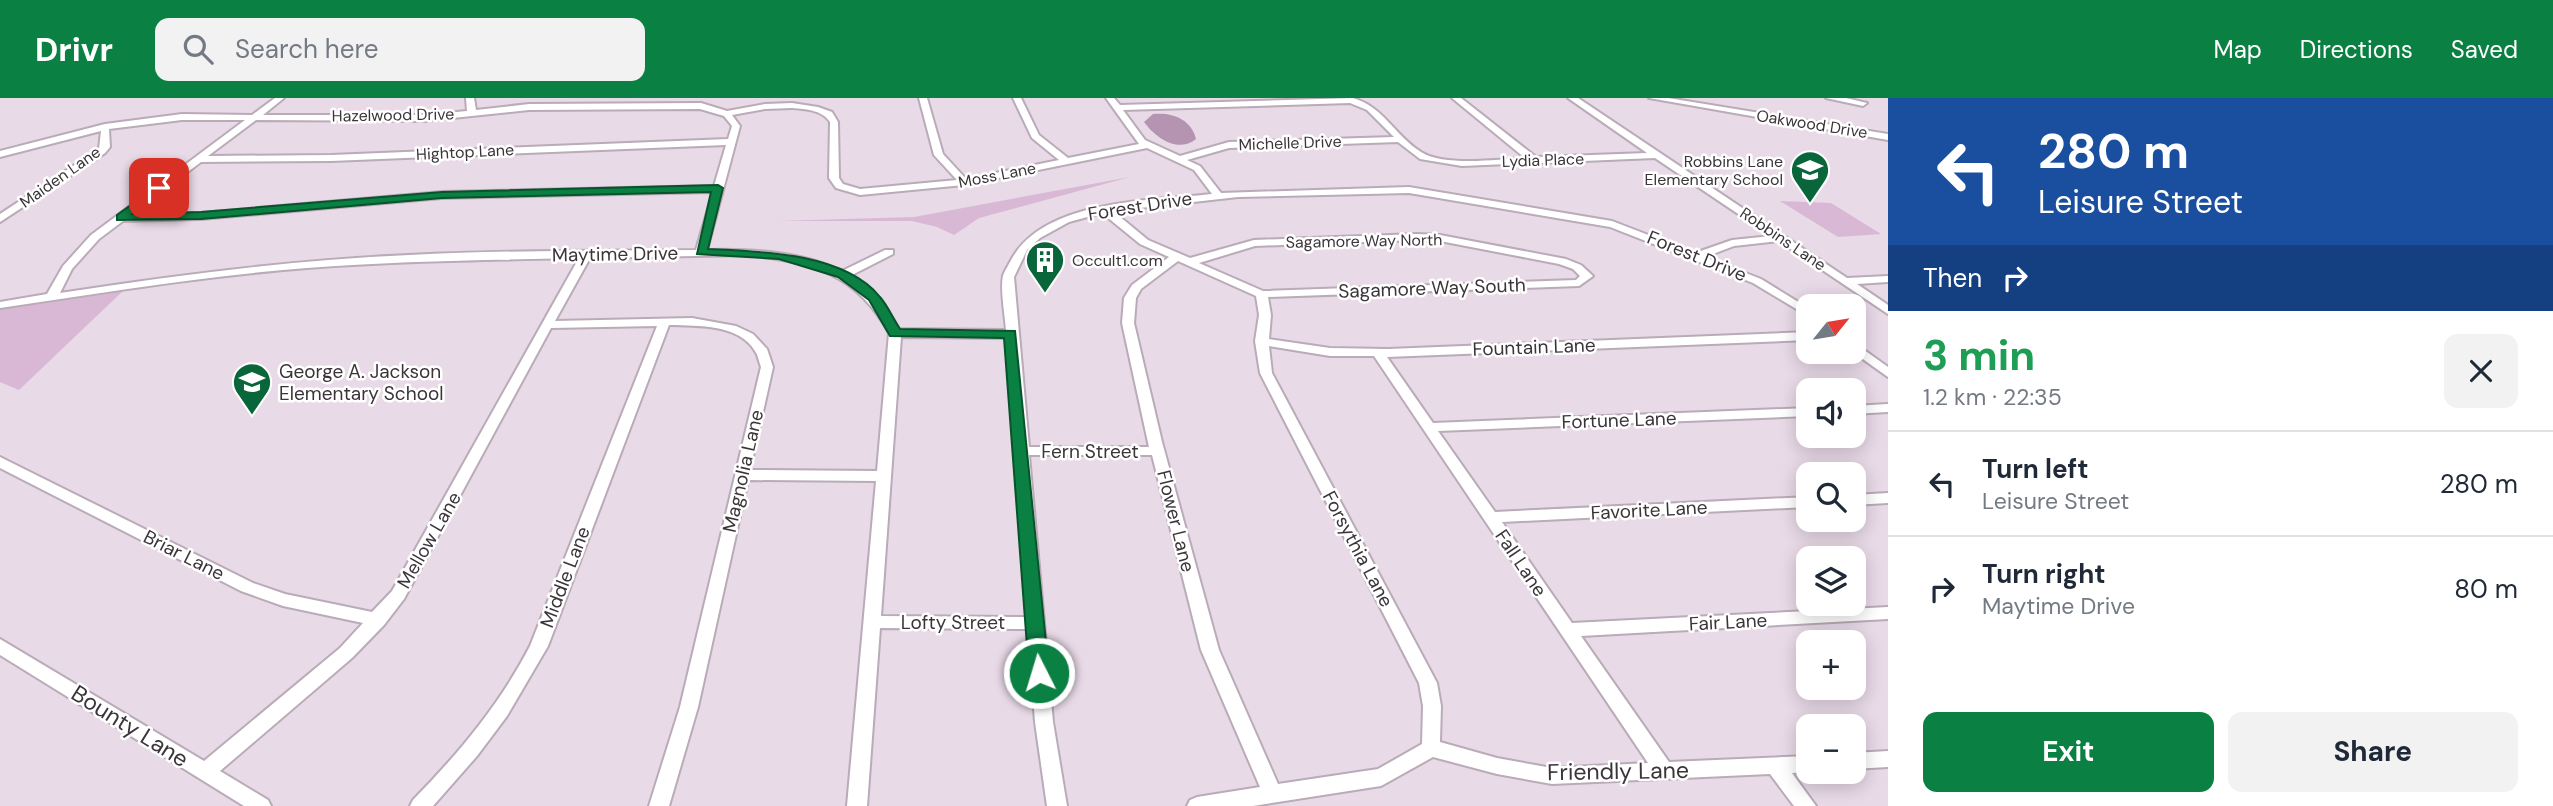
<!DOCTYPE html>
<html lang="en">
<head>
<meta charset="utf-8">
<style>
  body { margin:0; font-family:"DM Sans",sans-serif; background:#f2f2f3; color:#1f2937; height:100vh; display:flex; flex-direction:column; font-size:26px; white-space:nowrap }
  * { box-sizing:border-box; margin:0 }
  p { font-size:23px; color:#747a83 }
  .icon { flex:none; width:38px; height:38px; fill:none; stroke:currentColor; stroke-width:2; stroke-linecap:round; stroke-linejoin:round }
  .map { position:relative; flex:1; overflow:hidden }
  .side { display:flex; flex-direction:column; background:#fff; width:665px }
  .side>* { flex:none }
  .hud { background:#1a4fa0; color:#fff; overflow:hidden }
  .needle { width:46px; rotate:60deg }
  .buttons { position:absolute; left:1796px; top:196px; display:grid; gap:14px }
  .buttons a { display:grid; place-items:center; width:70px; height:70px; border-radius:14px; background:#fff; box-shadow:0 4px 18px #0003; font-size:35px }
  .pin { position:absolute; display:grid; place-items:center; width:60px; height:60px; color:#fff; margin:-30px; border-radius:14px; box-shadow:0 4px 10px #0006 }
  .me { position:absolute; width:77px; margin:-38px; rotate:355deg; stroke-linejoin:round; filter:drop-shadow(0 0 5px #0008) }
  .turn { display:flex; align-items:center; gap:24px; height:147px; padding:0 35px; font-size:32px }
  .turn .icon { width:91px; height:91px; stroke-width:2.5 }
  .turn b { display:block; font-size:49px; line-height:60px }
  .then { display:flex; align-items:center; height:66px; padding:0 35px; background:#0003; gap:14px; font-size:26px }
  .round { display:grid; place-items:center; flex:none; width:74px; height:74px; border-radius:14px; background:#f2f2f3 }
  .headline { display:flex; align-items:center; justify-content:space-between; height:119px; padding:0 35px }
  h1 { font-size:42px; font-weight:700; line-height:52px; color:#1e9e55 }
  .action { display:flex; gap:14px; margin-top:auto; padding:14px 35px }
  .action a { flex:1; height:80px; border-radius:14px; background:#0b8043; color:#fff; font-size:28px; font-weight:700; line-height:80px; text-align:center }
  .action a+a { background:#f2f2f3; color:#1f2937 }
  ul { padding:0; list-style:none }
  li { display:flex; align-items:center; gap:21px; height:105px; padding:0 35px; border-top:2px solid #e0e1e3 }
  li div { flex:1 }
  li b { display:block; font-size:26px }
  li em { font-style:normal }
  header { display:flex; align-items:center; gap:42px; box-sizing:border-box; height:98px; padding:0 35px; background:#0b8043; color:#fff }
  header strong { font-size:33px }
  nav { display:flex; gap:38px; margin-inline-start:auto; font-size:24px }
  .search { width:490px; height:63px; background:#f2f2f3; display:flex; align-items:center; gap:18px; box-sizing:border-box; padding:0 24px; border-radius:14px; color:#747a83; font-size:26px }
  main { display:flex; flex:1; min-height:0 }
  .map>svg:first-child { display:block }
</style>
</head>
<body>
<header>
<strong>Drivr</strong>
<div class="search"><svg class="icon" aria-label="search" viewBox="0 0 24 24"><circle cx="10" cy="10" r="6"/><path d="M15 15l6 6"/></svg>Search here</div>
<nav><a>Map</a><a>Directions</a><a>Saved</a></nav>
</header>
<main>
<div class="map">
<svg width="1888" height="708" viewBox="0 0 1888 708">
  <rect width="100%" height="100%" fill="#e8dae7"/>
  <!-- green -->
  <path fill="#d9b8d6" d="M 1130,79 L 979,120 L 954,137 L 937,129 L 912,123 L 778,123 L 914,119 Z
    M 1780,103 L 1831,105 L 1881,136 L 1838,139 Z
    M 124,192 L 19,292 L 0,284 L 0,211 Z"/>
  <!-- water -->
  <path fill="#b594b2" d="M 1153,16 C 1172,14 1191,21 1196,41 C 1177,56 1155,39 1144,24 Z"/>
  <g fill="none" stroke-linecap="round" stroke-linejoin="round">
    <!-- minor casing -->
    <g stroke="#b9abb7" stroke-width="4">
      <path id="minor" d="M 275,0 L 284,0 L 263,17 L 424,17 L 467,13 L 466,0 L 474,0 L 476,12 L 529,6 L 701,5 L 727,13 L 765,6 L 792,5 L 818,9 L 832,14 L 838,24 L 839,80 L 843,86 L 860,91 L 957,82 L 934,57 L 919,0 L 927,0 L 943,56 L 966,81 L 1059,62 L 1032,40 L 1013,0 L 1021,0 L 1039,37 L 1068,60 L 1139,46 L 1106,0 L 1114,0 L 1120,7 L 1353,0 C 1384,9 1395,38 1421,54 C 1445,69 1498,61 1525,60 L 1452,0 L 1461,0 L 1536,59 L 1647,55 L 1568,0 L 1578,0 L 1847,180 L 1888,178 L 1888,184 L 1857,186 L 1888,207 L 1888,216 L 1779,143 L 1734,148 L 1705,159 L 1761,181 L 1808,210 L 1808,218 L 1753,185 L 1610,129 L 1409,95 L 1238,99 L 1113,113 L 1148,142 L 1190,160 L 1254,142 L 1417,136 L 1440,137 L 1566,161 L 1581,167 L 1593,178 L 1579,188 L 1268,199 L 1271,217 L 1269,241 L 1330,250 L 1388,251 L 1808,234 L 1808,242 L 1387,259 L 1433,325 L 1808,310 L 1808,318 L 1438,333 L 1495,414 L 1808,399 L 1808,409 L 1502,424 L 1572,525 L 1888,509 L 1888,521 L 1581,538 L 1669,664 L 1808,658 L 1808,674 L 1810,674 L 1792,675 L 1816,708 L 1794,708 L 1770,676 L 1552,686 L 1497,676 L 1433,659 L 1381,688 L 1253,708 L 1187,708 L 1190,702 L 1197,699 L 1260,689 L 1201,552 L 1152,357 L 1029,357 L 1053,624 L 1067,708 L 1047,708 L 1035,624 L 1028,531 L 880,530 L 867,708 L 847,708 L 876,383 L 748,382 L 698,609 L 669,708 L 649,708 L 680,609 L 761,269 C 759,264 758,257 755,253 C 739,226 698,228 671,227 L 669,227 L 548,548 L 507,618 L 477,658 L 433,708 L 410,708 L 413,702 C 459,655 500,606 530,548 L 657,228 L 551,230 L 404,501 L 384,527 L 352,560 L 220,673 L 268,702 L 271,708 L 244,708 L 0,557 L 0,541 L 204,663 L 340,550 L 363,525 L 283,508 L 241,493 L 0,370 L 0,359 L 253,485 L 285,496 L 372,514 L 392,493 L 579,160 C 488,162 397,163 307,170 C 204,178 102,195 0,210 L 0,204 L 47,196 L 63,168 L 91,137 L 245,22 L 182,22 L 109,31 L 110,49 L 105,55 L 0,124 L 0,116 L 99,51 L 101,33 L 0,59 L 0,53 L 105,26 L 182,16 L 252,17 ZM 1350,5 L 1367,12 L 1394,39 L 1229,44 L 1180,58 L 1145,42 L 1123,12 ZM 792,10 C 806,11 822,12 830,24 L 829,80 L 836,90 L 860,97 L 964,87 L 1147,50 L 1194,72 L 1212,96 C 1150,103 1042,101 1010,164 C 1008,168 1004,174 1003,178 C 1000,191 1005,218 1006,232 L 899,231 C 887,209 872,190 850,178 L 893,156 L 893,152 L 885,152 L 842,173 C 799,153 753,151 707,152 L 740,28 L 732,17 L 765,11 ZM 700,11 L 724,18 L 732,28 L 728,41 L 331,57 L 208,58 L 256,22 L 424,23 L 529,12 ZM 1398,44 L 1420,61 L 1462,68 L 1655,60 L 1771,138 L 1732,142 L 1695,155 L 1612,123 L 1409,89 L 1221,95 L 1200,68 L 1187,62 L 1229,50 ZM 726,47 L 714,88 L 442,94 L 201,115 L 131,117 L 201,64 L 331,63 ZM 713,94 L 696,152 C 601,153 504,152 409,157 C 292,162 176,177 60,195 L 72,171 L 99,141 L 123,123 L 201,121 L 442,100 ZM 1102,115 L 1140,146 L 1169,159 L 1132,187 L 1124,200 L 1122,225 L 1149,349 L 1029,349 L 1014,179 L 1027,152 L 1040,140 L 1069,124 ZM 1417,142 L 1440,143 L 1559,166 L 1573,171 L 1580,178 L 1576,182 L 1263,193 L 1199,165 L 1255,148 ZM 749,157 C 813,165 856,175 889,235 L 877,373 L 750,372 L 773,269 L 767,251 L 753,236 L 736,228 L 692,220 L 555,223 L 590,160 ZM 1178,163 L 1256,198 L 1259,217 L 1255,243 L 1260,275 L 1419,585 L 1423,608 L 1422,646 L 1378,671 L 1278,686 L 1219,552 L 1162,344 L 1134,225 L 1136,200 L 1141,191 ZM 901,239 L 1007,240 L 1027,519 L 881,518 ZM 1269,248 L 1330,258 L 1374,258 L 1648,665 L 1552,670 L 1497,660 L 1440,644 L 1441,608 L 1437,585 L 1272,275 Z
        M 1649,0 L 1668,0 L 1888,36 L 1888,42 Z
        M 1826,0 L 1846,0 L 1867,5 L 1863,8 Z
        M 1853,244 L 1888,269 L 1888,279 L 1853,254 Z
        M 1888,306 L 1888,314 L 1853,316 L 1853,308 Z
        M 1888,395 L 1888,405 L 1853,407 L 1853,397 Z
        M 1888,653 L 1888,669 L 1853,671 L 1853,655 Z"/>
    </g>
    <!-- minor -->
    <use href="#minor" fill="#fff" fill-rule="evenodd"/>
  </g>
  <!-- route -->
  <path fill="#0b8043" stroke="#07532c" stroke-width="2" d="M 159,87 L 163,88 L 163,93 L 133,116 L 201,114 L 442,94 L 718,87 L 723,90 L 708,151 C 759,153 845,155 880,199 C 888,208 893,221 900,231 L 1015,233 L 1049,575 L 1046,580 L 1032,580 L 1029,575 L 1004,240 L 890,238 L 869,202 L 838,179 L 779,161 L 697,156 L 711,94 L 442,100 L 201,121 L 117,122 L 117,117 Z"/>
  <!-- icons -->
  <defs>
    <g id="school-pin" transform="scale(2.0125)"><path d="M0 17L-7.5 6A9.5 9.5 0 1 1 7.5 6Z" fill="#08663a" stroke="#fff"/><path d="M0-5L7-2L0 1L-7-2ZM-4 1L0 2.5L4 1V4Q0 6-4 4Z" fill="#fff"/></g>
    <g id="building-pin" transform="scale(2.0125)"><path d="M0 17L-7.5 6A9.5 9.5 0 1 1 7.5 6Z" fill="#08663a" stroke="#fff"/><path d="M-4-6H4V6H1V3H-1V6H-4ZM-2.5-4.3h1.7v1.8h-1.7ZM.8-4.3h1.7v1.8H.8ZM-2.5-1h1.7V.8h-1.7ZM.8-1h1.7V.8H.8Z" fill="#fff"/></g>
  </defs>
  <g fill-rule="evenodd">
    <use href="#school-pin" x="1810" y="72"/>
    <use href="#building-pin" x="1045" y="162"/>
    <use href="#school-pin" x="252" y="284"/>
  </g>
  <g text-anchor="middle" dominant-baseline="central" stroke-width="5" stroke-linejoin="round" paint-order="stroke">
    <!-- far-street labels -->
    <g font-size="16" fill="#3b353a" stroke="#fff">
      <text transform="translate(393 17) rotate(-1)">Hazelwood Drive</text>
      <text transform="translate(1812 26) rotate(9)">Oakwood Drive</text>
      <text transform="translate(1290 45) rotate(-2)">Michelle Drive</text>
      <text transform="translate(465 54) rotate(-3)">Hightop Lane</text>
      <text transform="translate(1543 62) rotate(-2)">Lydia Place</text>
      <text transform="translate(997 77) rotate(-11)">Moss Lane</text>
      <text transform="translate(60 79) rotate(-35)">Maiden Lane</text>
      <text transform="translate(1783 141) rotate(34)">Robbins Lane</text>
      <text transform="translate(1364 143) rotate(-1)">Sagamore Way North</text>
    </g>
    <!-- far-poi labels -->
    <g font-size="16" fill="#3b353a" stroke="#fff" text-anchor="end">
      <text x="1783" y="63">Robbins Lane<tspan x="1783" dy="18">Elementary School</tspan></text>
      <text x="1072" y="162" text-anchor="start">Occult1.com</text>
    </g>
    <!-- street labels -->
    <g font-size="19" fill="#3b353a" stroke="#fff">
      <text transform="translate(1140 108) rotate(-9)">Forest Drive</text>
      <text transform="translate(615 156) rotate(-1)">Maytime Drive</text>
      <text transform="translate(1697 158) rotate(22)">Forest Drive</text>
      <text transform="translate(1432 190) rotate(-2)">Sagamore Way South</text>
      <text transform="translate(1534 249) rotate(-2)">Fountain Lane</text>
      <text transform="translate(1619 322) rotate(-2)">Fortune Lane</text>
      <text x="1090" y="353">Fern Street</text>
      <text transform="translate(743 373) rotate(-77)">Magnolia Lane</text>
      <text transform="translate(1649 412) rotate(-3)">Favorite Lane</text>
      <text transform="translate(1176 423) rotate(76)">Flower Lane</text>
      <text transform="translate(429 442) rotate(-60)">Mellow Lane</text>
      <text transform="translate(1358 451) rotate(62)">Forsythia Lane</text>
      <text transform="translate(184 457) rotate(27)">Briar Lane</text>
      <text transform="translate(1521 465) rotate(56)">Fall Lane</text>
      <text transform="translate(565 479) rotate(-69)">Middle Lane</text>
      <text x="953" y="524">Lofty Street</text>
      <text transform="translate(1728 524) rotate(-3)">Fair Lane</text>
    </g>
    <!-- poi labels -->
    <g font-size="19" fill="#3b353a" stroke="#fff" text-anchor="start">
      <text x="279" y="273">George A. Jackson<tspan x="279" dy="22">Elementary School</tspan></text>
    </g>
    <!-- near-street labels -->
    <g font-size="23" fill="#3b353a" stroke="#fff">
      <text transform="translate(130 628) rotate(32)">Bounty Lane</text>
      <text transform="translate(1618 673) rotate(-1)">Friendly Lane</text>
    </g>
  </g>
</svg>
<div class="buttons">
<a><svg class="needle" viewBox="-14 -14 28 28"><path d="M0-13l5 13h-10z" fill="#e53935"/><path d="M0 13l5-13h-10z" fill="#747a83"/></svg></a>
<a><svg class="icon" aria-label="sound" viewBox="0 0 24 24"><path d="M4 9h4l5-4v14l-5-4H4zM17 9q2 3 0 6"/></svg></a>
<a><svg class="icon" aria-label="search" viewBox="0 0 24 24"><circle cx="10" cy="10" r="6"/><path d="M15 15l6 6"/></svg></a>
<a><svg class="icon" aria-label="layers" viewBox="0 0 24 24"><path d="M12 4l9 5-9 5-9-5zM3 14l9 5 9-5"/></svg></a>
<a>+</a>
<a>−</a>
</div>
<div class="pin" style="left:159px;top:90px;background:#d93025"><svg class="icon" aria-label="arrive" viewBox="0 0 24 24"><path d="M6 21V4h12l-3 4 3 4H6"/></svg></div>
<svg class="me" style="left:1039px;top:575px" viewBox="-20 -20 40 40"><circle r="17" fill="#0b8043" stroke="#fff" stroke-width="3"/><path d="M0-11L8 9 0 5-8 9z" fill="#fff"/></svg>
</div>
<section class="side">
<div class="hud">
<div class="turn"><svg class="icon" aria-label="left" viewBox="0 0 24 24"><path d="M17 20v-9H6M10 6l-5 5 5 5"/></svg><div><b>280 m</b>Leisure Street</div></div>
<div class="then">Then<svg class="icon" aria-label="right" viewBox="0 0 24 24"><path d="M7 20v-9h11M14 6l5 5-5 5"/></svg></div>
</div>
<div class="headline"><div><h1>3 min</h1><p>1.2 km · 22:35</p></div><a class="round"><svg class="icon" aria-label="close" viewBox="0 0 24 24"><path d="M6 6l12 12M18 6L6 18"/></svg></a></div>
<ul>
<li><svg class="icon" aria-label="left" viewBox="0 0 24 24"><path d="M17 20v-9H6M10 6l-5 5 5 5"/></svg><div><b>Turn left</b><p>Leisure Street</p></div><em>280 m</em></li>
<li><svg class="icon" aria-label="right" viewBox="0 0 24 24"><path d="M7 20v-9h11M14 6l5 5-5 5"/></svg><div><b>Turn right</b><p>Maytime Drive</p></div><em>80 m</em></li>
</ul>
<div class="action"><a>Exit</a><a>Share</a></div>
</section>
</main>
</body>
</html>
